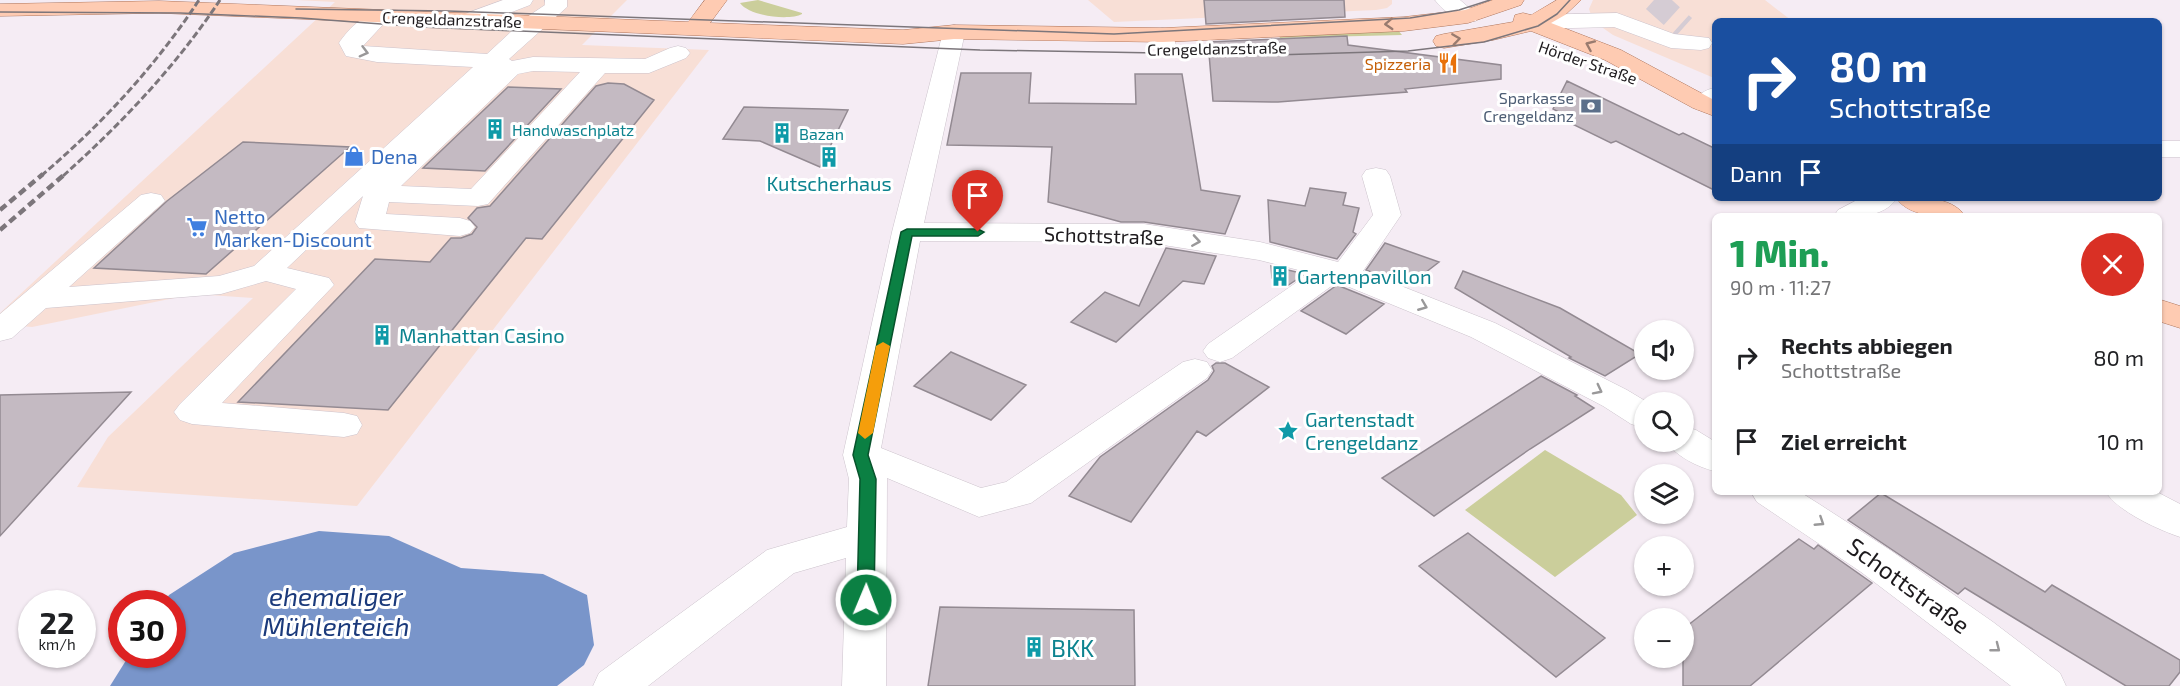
<!DOCTYPE html>
<html lang="de">
<head>
<meta charset="utf-8">
<style>
  body { margin:0; font-family:"Exo 2",sans-serif; background:#f6f6f6; color:#202124; height:100vh; display:flex; flex-direction:column; font-size:22px; white-space:nowrap }
  * { box-sizing:border-box; margin:0 }
  p { font-size:20px; color:#757577 }
  .icon { flex:none; width:33px; height:33px; fill:none; stroke:currentColor; stroke-width:2; stroke-linecap:round; stroke-linejoin:round }
  .map { position:relative; flex:1; overflow:hidden }
  .side { position:absolute; left:1712px; top:213px; width:450px; height:282px; display:flex; flex-direction:column; background:#fff; border-radius:9px; box-shadow:0 2px 4px #0004 }
  .side>* { flex:none }
  .hud { position:absolute; left:1712px; top:18px; width:450px; height:183px; border-radius:9px; box-shadow:0 2px 4px #0004; background:#1a4fa0; color:#fff; overflow:hidden }
  .tools { position:absolute; left:1634px; top:320px; display:grid; gap:12px }
  .tools a { display:grid; place-items:center; width:60px; height:60px; border-radius:50%; background:#fff; box-shadow:0 2px 4px #0004; font-size:30px }
  .speed { position:absolute; left:18px; top:590px; display:flex; gap:12px; font-size:30px; font-weight:700; text-align:center }
  .speed>* { display:grid; place-content:center; width:78px; height:78px; border-radius:50%; background:#fff; box-shadow:0 2px 4px #0004; line-height:1 }
  .speed small { font-size:15px; font-weight:400 }
  .speed .limit { border:9px solid #d22; background:#fff; color:#111 }
  .pin { position:absolute; display:grid; place-items:center; width:51px; height:51px; color:#fff; margin:-62px -26px; border-radius:50% 50% 50% 0; rotate:-45deg; box-shadow:0 0 6px #0007 }
  .pin .icon { rotate:45deg }
  .me { position:absolute; width:66px; margin:-33px; rotate:1deg; stroke-linejoin:round; filter:drop-shadow(0 0 4px #0008) }
  .turn { display:flex; align-items:center; gap:21px; height:126px; padding:0 18px; font-size:27px }
  .turn .icon { width:78px; height:78px; stroke-width:2.5 }
  .turn b { display:block; font-size:42px; line-height:51px }
  .then { display:flex; align-items:center; height:57px; padding:0 18px; background:#0003; gap:12px; font-size:22px }
  .round { display:grid; place-items:center; flex:none; width:63px; height:63px; border-radius:32px; background:#f6f6f6 }
  .head { display:flex; align-items:center; justify-content:space-between; height:102px; padding:0 18px }
  h1 { font-size:36px; font-weight:800; line-height:45px; color:#1e9e55 }
  ul { padding:0; list-style:none }
  li { display:flex; align-items:center; gap:18px; height:84px; padding:0 18px }
  li div { flex:1 }
  li b { display:block; font-size:22px }
  li em { font-style:normal }
  .map>svg:first-child { display:block }
</style>
</head>
<body>
<div class="map">
<svg width="2180" height="686" viewBox="0 0 2180 686">
  <rect width="100%" height="100%" fill="#f5ecf4"/>
  <!-- commercial -->
  <path fill="#f8dfd6" d="M 296,0 L 627,0 L 582,45 L 709,50 L 357,506 L 77,487 L 108,437 L 253,298 L 194,294 L 32,327 L 0,324 L 0,313 L 335,2 Z
    M 1088,0 L 1392,0 L 1392,4 L 1387,8 L 1376,10 L 1114,22 Z
    M 1593,0 L 1765,0 L 1792,21 L 1714,21 L 1714,78 L 1613,35 L 1593,21 L 1589,9 Z"/>
  <!-- green -->
  <path fill="#cbce9b" d="M 758,0 L 802,13 L 802,14 C 789,21 749,16 740,3 Z
    M 1398,30 L 1402,35 L 1280,38 L 1279,36 Z
    M 1545,450 L 1621,495 L 1637,515 L 1555,577 L 1465,510 Z"/>
  <!-- water -->
  <path fill="#7995ca" d="M 319,531 L 389,536 L 461,568 L 543,574 L 587,595 L 594,645 L 584,665 L 557,686 L 110,686 L 130,654 L 172,654 L 172,603 L 164,603 L 169,595 L 234,553 Z"/>
  <!-- building -->
  <path fill="#c4bac2" stroke="#938a92" stroke-width="1.5" d="M 1204,0 L 1344,0 L 1345,17 L 1206,24 Z
    M 1347,36 L 1348,45 L 1501,65 L 1501,79 L 1405,89 L 1407,92 L 1278,102 L 1213,101 L 1208,42 Z
    M 961,73 L 1031,73 L 1029,103 L 1136,104 L 1135,74 L 1182,74 L 1201,190 L 1240,196 L 1225,234 L 1144,222 L 1121,222 L 1048,202 L 1052,147 L 947,145 Z
    M 1567,81 L 1679,135 L 1683,133 L 1714,148 L 1714,190 L 1616,141 L 1611,143 L 1564,120 L 1570,118 L 1553,109 Z
    M 608,83 L 624,84 L 654,100 L 542,239 L 526,238 L 388,410 L 238,402 L 375,259 L 430,262 L 451,238 L 461,238 L 472,234 L 477,227 L 468,218 L 477,208 L 490,206 L 596,86 Z
    M 508,87 L 561,89 L 485,171 L 423,168 Z
    M 744,107 L 822,109 L 848,110 L 820,167 L 760,141 L 723,139 Z
    M 243,142 L 350,147 L 206,274 L 94,268 L 167,201 Z
    M 1310,188 L 1346,193 L 1343,205 L 1359,208 L 1353,232 L 1356,234 L 1337,259 L 1270,242 L 1268,200 L 1305,206 Z
    M 1385,243 L 1439,262 L 1408,286 L 1366,270 Z
    M 1166,248 L 1216,256 L 1204,284 L 1183,281 L 1116,342 L 1071,322 L 1105,292 L 1139,306 Z
    M 1271,266 L 1305,274 L 1287,286 L 1272,278 Z
    M 1463,271 L 1560,308 L 1640,354 L 1605,376 L 1569,358 L 1571,357 L 1455,288 Z
    M 1337,285 L 1384,304 L 1346,334 L 1301,311 Z
    M 951,352 L 987,368 L 1026,385 L 991,420 L 914,386 Z
    M 1216,363 L 1225,363 L 1269,387 L 1206,436 L 1197,431 L 1131,522 L 1069,496 L 1100,457 L 1208,380 L 1214,371 L 1212,366 Z
    M 1541,376 L 1577,395 L 1575,396 L 1594,408 L 1530,449 L 1434,516 L 1382,478 Z
    M 131,392 L 0,536 L 0,395 Z
    M 1881,493 L 2045,592 L 2052,585 L 2180,660 L 2180,672 L 2169,686 L 2126,686 L 1965,588 L 1958,594 L 1848,520 Z
    M 1468,533 L 1541,589 L 1605,638 L 1556,677 L 1419,566 Z
    M 1799,539 L 1814,549 L 1818,545 L 1872,583 L 1750,686 L 1683,686 L 1683,629 Z
    M 940,607 L 1134,610 L 1135,686 L 928,686 Z"/>
  <g fill="none" stroke-linecap="round" stroke-linejoin="round">
    <!-- minor-tunnel -->
    <path stroke="#d5ccd4" stroke-width="24" stroke-dasharray="24 12" stroke-linecap="butt" d="M 1654,0 L 1684,27"/>
    <!-- minor casing -->
    <g stroke="#ccc3cc" stroke-width="1">
      <path id="minor" d="M 503,0 L 533,0 L 530,5 L 478,25 L 470,27 L 462,25 L 459,20 L 462,15 Z
        M 545,0 L 567,0 L 567,7 L 509,59 L 512,61 L 533,57 L 645,59 L 670,48 L 678,46 L 686,48 L 690,53 L 686,58 L 649,73 L 605,73 L 488,204 L 478,206 L 389,202 L 386,214 L 460,218 L 470,221 L 475,227 L 470,233 L 460,236 L 359,228 L 355,222 L 363,196 L 287,268 L 329,278 L 334,285 L 222,403 L 344,413 L 357,416 L 362,425 L 357,434 L 344,437 L 192,424 L 180,420 L 174,412 L 180,404 L 296,289 L 266,281 L 221,294 L 46,308 L 12,338 L 0,341 L 0,314 L 141,195 L 151,193 L 161,195 L 165,201 L 69,287 L 219,276 L 254,266 L 473,67 L 377,62 L 346,56 L 339,43 C 348,29 370,7 388,11 L 391,16 L 363,46 L 487,54 L 527,17 L 545,5 ZM 533,71 L 580,72 L 471,189 L 401,186 L 518,74 Z
        M 1435,0 L 1460,0 L 1479,16 L 1476,21 C 1461,24 1444,12 1435,0 Z
        M 1617,13 L 1674,34 L 1709,38 L 1712,43 L 1709,48 L 1701,50 L 1671,48 L 1614,27 L 1530,29 L 1522,27 L 1519,22 L 1522,17 L 1530,15 Z
        M 954,25 L 962,27 L 965,32 L 924,223 L 1144,224 L 1260,242 L 1338,262 L 1373,215 L 1362,176 L 1366,170 L 1376,168 L 1386,170 L 1390,176 L 1401,215 L 1363,271 L 1495,323 L 1627,390 L 1647,402 L 1644,402 L 1644,428 L 1631,424 L 1603,406 L 1471,337 L 1337,282 L 1232,358 L 1220,362 L 1208,358 L 1203,351 L 1208,344 L 1310,273 L 1259,260 L 1144,242 L 920,241 L 881,448 L 981,488 L 1006,482 L 1183,362 L 1195,359 L 1207,362 L 1212,370 L 1207,378 L 1031,503 L 979,517 L 887,478 L 886,686 L 842,686 L 846,558 L 794,573 L 648,686 L 593,686 L 599,673 L 767,550 L 847,527 L 849,479 L 843,455 L 892,232 L 943,32 L 946,27 Z
        M 1163,28 L 1171,30 L 1177,48 L 1174,53 L 1166,55 L 1158,53 L 1152,35 L 1155,30 Z
        M 1714,88 L 1714,109 L 1705,111 L 1696,109 L 1693,104 C 1698,95 1704,90 1714,88 Z
        M 2158,141 L 2180,141 L 2180,157 L 2158,157 Z
        M 1861,198 L 1897,198 C 1883,219 1856,216 1834,216 L 1838,210 Z
        M 1683,426 L 1696,430 L 1714,441 L 1714,471 C 1698,467 1675,456 1666,441 L 1683,441 Z
        M 1751,492 L 1800,492 L 1819,504 L 1890,550 L 1993,622 L 2060,673 L 2066,686 L 2011,686 L 1861,572 L 1757,502 Z
        M 2106,492 L 2157,492 L 2180,504 L 2180,537 C 2159,530 2117,511 2106,492 Z"/>
    </g>
    <!-- major casing -->
    <g stroke="#af765d" stroke-width="1">
      <path id="major" d="M 705,0 L 727,0 L 710,23 L 903,30 L 954,25 L 1163,28 L 1404,17 L 1465,10 L 1493,0 L 1524,0 L 1521,5 L 1468,23 L 1404,31 L 1163,42 L 954,39 L 903,44 L 159,13 L 0,16 L 0,4 L 159,1 L 688,22 Z
        M 1557,0 L 1581,0 L 1565,15 L 1551,23 L 1621,50 L 1714,100 L 1714,116 L 1693,108 L 1605,60 L 1531,31 L 1493,40 L 1444,48 L 1436,46 L 1433,41 L 1436,36 L 1444,34 L 1513,22 L 1515,15 L 1523,13 L 1531,15 Z
        M 1896,198 C 1918,198 1951,195 1965,216 C 1943,216 1911,219 1896,198 Z
        M 2158,299 L 2180,306 L 2180,328 L 2158,321 Z"/>
    </g>
    <!-- minor -->
    <use href="#minor" fill="#fff" fill-rule="evenodd"/>
    <!-- major -->
    <use href="#major" fill="#fecbb2" fill-rule="evenodd"/>
    <!-- tram -->
    <path stroke="#7c767b" stroke-width="1.5" d="M 296,9 L 448,11 L 1114,34 L 1410,18 L 1459,10 L 1490,0
      M 0,12 L 180,13 L 301,18 L 421,27 L 980,50 L 1274,55 L 1408,51 L 1484,42 L 1538,26 L 1557,14 L 1570,0"/>
    <!-- rail-far1 -->
    <path stroke="#7c767b" stroke-width="3" stroke-dasharray="7 3" stroke-linecap="butt" d="M 41,176 C 102,124 155,67 199,0
      M 63,176 C 123,122 176,66 220,0"/>
    <!-- rail -->
    <path stroke="#7c767b" stroke-width="4.5" stroke-dasharray="8 4.5" stroke-linecap="butt" d="M 0,210 L 43,174
      M 0,230 L 65,174"/>
  </g>
  <!-- one-way arrows -->
  <defs><path id="oneway-chevron" d="M-2-3.5L2.5 0L-2 3.5" fill="none" stroke-width="1.6" stroke-linecap="round" stroke-linejoin="round" transform="scale(1.5)"/></defs>
  <g stroke="#997b6f">
    <use href="#oneway-chevron" transform="translate(1389 24) rotate(177)"/>
    <use href="#oneway-chevron" transform="translate(1456 39) rotate(-8)"/>
    <use href="#oneway-chevron" transform="translate(1590 45) rotate(-156)"/>
  </g>
  <g stroke="#999899">
    <use href="#oneway-chevron" transform="translate(364 52) rotate(15)"/>
    <use href="#oneway-chevron" transform="translate(1196 241) rotate(9)"/>
    <use href="#oneway-chevron" transform="translate(1423 306) rotate(22)"/>
    <use href="#oneway-chevron" transform="translate(1598 390) rotate(27)"/>
    <use href="#oneway-chevron" transform="translate(1820 522) rotate(33)"/>
    <use href="#oneway-chevron" transform="translate(1996 648) rotate(38)"/>
  </g>
  <!-- route -->
  <path fill="#0b8043" stroke="#07532c" stroke-width="1.5" d="M 907,229 L 978,229 L 984,232 L 978,236 L 912,236 L 868,455 L 876,479 L 874,600 L 872,605 L 866,607 L 860,605 L 857,600 L 860,479 L 853,455 L 901,232 Z"/>
  <!-- slow -->
  <path fill="#f59e0b" d="M 883,342 L 890,346 L 873,433 L 865,439 L 858,433 L 876,346 Z"/>
  <!-- icons -->
  <defs>
    <g id="restaurant-bare" transform="scale(1.62)"><path d="M-5-6h1v4h1v-4h1v4h1v-4h1v5L-1.5 .5V6h-2V.5L-5-1ZM5-6V6H3V1.5H1.5Q1.5-4 5-6Z" fill="#e8710a" stroke="#fff" stroke-width="2.5" paint-order="stroke"/></g>
    <g id="bank-bare" transform="scale(1.62)"><path d="M-6-4H6V4H-6ZM0-2.3a2.3 2.3 0 1 0 0 4.6a2.3 2.3 0 1 0 0-4.6Z" fill="#5c6f8a" stroke="#fff" stroke-width="2.5" paint-order="stroke"/></g>
    <g id="building-bare" transform="scale(1.62)"><path d="M-4-6H4V6H1V3H-1V6H-4ZM-2.5-4.3h1.7v1.8h-1.7ZM.8-4.3h1.7v1.8H.8ZM-2.5-1h1.7V.8h-1.7ZM.8-1h1.7V.8H.8Z" fill="#0f9aa8" stroke="#fff" stroke-width="2.5" paint-order="stroke"/></g>
    <g id="shop-bare" transform="scale(1.62)"><path d="M-5-2.5h2.3a2.7 3.5 0 0 1 5.4 0H5L5.5 6h-11ZM-1.5-2.5h3a1.5 2.3 0 0 0-3 0Z" fill="#3f7fe0" stroke="#fff" stroke-width="2.5" paint-order="stroke"/></g>
    <g id="supermarket-bare" transform="scale(1.62)"><path d="M-6-5.5h2.5l.6 2H6L4.5 2H-2.5L-4.4-4H-6ZM-1.5 3.2a1.3 1.3 0 1 0 .1 0ZM3 3.2a1.3 1.3 0 1 0 .1 0Z" fill="#3f7fe0" stroke="#fff" stroke-width="2.5" paint-order="stroke"/></g>
    <g id="sight-bare" transform="scale(1.62)"><path d="M0-6L1.8-2.2L6-1.7L2.9 1.2L3.7 5.4L0 3.3L-3.7 5.4L-2.9 1.2L-6-1.7L-1.8-2.2Z" fill="#0f9aa8" stroke="#fff" stroke-width="2.5" paint-order="stroke"/></g>
  </defs>
  <g fill-rule="evenodd">
    <use href="#restaurant-bare" x="1448" y="63"/>
    <use href="#bank-bare" x="1591" y="106"/>
    <use href="#building-bare" x="495" y="129"/>
    <use href="#building-bare" x="782" y="133"/>
    <use href="#shop-bare" x="354" y="156"/>
    <use href="#building-bare" x="829" y="157"/>
    <use href="#supermarket-bare" x="197" y="227"/>
    <use href="#building-bare" x="1280" y="276"/>
    <use href="#building-bare" x="382" y="335"/>
    <use href="#sight-bare" x="1288" y="431"/>
    <use href="#building-bare" x="1034" y="647"/>
  </g>
  <g text-anchor="middle" dominant-baseline="central" stroke-width="6" stroke-linejoin="round" paint-order="stroke">
    <!-- far-street labels -->
    <g font-size="16" fill="#1d1a1d" stroke="#fff">
      <text transform="translate(452 19) rotate(2)">Crengeldanzstraße</text>
      <text transform="translate(1217 48) rotate(-1)">Crengeldanzstraße</text>
      <text transform="translate(1588 62) rotate(19)">Hörder Straße</text>
    </g>
    <!-- far-food labels -->
    <g font-size="16" fill="#c56008" stroke="#fff" text-anchor="end">
      <text x="1431" y="63">Spizzeria</text>
    </g>
    <!-- far-service labels -->
    <g font-size="16" fill="#4e5e75" stroke="#fff" text-anchor="end">
      <text x="1574" y="97">Sparkasse<tspan x="1574" dy="18">Crengeldanz</tspan></text>
    </g>
    <!-- far-culture labels -->
    <g font-size="16" fill="#0d838f" stroke="#fff" text-anchor="start">
      <text x="512" y="129">Handwaschplatz</text>
      <text x="799" y="133">Bazan</text>
    </g>
    <!-- shop labels -->
    <g font-size="20" fill="#366cbe" stroke="#fff" text-anchor="start">
      <text x="371" y="156">Dena</text>
      <text x="214" y="216">Netto<tspan x="214" dy="23">Marken-Discount</tspan></text>
    </g>
    <!-- culture labels -->
    <g font-size="20" fill="#0d838f" stroke="#fff" text-anchor="start">
      <text x="829" y="183" text-anchor="middle">Kutscherhaus</text>
      <text x="1297" y="276">Gartenpavillon</text>
      <text x="399" y="335">Manhattan Casino</text>
      <text x="1305" y="419">Gartenstadt<tspan x="1305" dy="23">Crengeldanz</tspan></text>
    </g>
    <!-- street labels -->
    <g font-size="20" fill="#1d1a1d" stroke="#fff">
      <text transform="translate(1104 235) rotate(2)">Schottstraße</text>
    </g>
    <!-- near-street labels -->
    <g font-size="24" fill="#1d1a1d" stroke="#fff">
      <text transform="translate(1909 585) rotate(36)">Schottstraße</text>
    </g>
    <!-- near-culture labels -->
    <g font-size="24" fill="#0d838f" stroke="#fff" text-anchor="start">
      <text x="1051" y="647">BKK</text>
    </g>
    <!-- near-water labels -->
    <g font-size="26" font-style="italic" fill="#1b3a7b" stroke="#fff">
      <text x="336" y="595">ehemaliger<tspan x="336" dy="30">Mühlenteich</tspan></text>
    </g>
  </g>
</svg>
<div class="tools">
<a><svg class="icon" aria-label="sound" viewBox="0 0 24 24"><path d="M4 9h4l5-4v14l-5-4H4zM17 9q2 3 0 6"/></svg></a>
<a><svg class="icon" aria-label="search" viewBox="0 0 24 24"><circle cx="10" cy="10" r="6"/><path d="M15 15l6 6"/></svg></a>
<a><svg class="icon" aria-label="layers" viewBox="0 0 24 24"><path d="M12 4l9 5-9 5-9-5zM3 14l9 5 9-5"/></svg></a>
<a>+</a>
<a>−</a>
</div>
<div class="speed"><div>22<small>km/h</small></div><div class="limit">30</div></div>
<div class="pin" style="left:978px;top:232px;background:#d93025"><svg class="icon" aria-label="arrive" viewBox="0 0 24 24"><path d="M6 21V4h12l-3 4 3 4H6"/></svg></div>
<svg class="me" style="left:866px;top:600px" viewBox="-20 -20 40 40"><circle r="17" fill="#0b8043" stroke="#fff" stroke-width="3"/><path d="M0-11L8 9 0 5-8 9z" fill="#fff"/></svg>
<div class="hud">
<div class="turn"><svg class="icon" aria-label="right" viewBox="0 0 24 24"><path d="M7 20v-9h11M14 6l5 5-5 5"/></svg><div><b>80 m</b>Schottstraße</div></div>
<div class="then">Dann<svg class="icon" aria-label="arrive" viewBox="0 0 24 24"><path d="M6 21V4h12l-3 4 3 4H6"/></svg></div>
</div>
<section class="side">
<div class="head"><div><h1>1 Min.</h1><p>90 m · 11:27</p></div><a class="round" style="background:#d93025;color:#fff"><svg class="icon" aria-label="close" viewBox="0 0 24 24"><path d="M6 6l12 12M18 6L6 18"/></svg></a></div>
<ul>
<li><svg class="icon" aria-label="right" viewBox="0 0 24 24"><path d="M7 20v-9h11M14 6l5 5-5 5"/></svg><div><b>Rechts abbiegen</b><p>Schottstraße</p></div><em>80 m</em></li>
<li><svg class="icon" aria-label="arrive" viewBox="0 0 24 24"><path d="M6 21V4h12l-3 4 3 4H6"/></svg><div><b>Ziel erreicht</b></div><em>10 m</em></li>
</ul>
</section>
</div>
</body>
</html>
